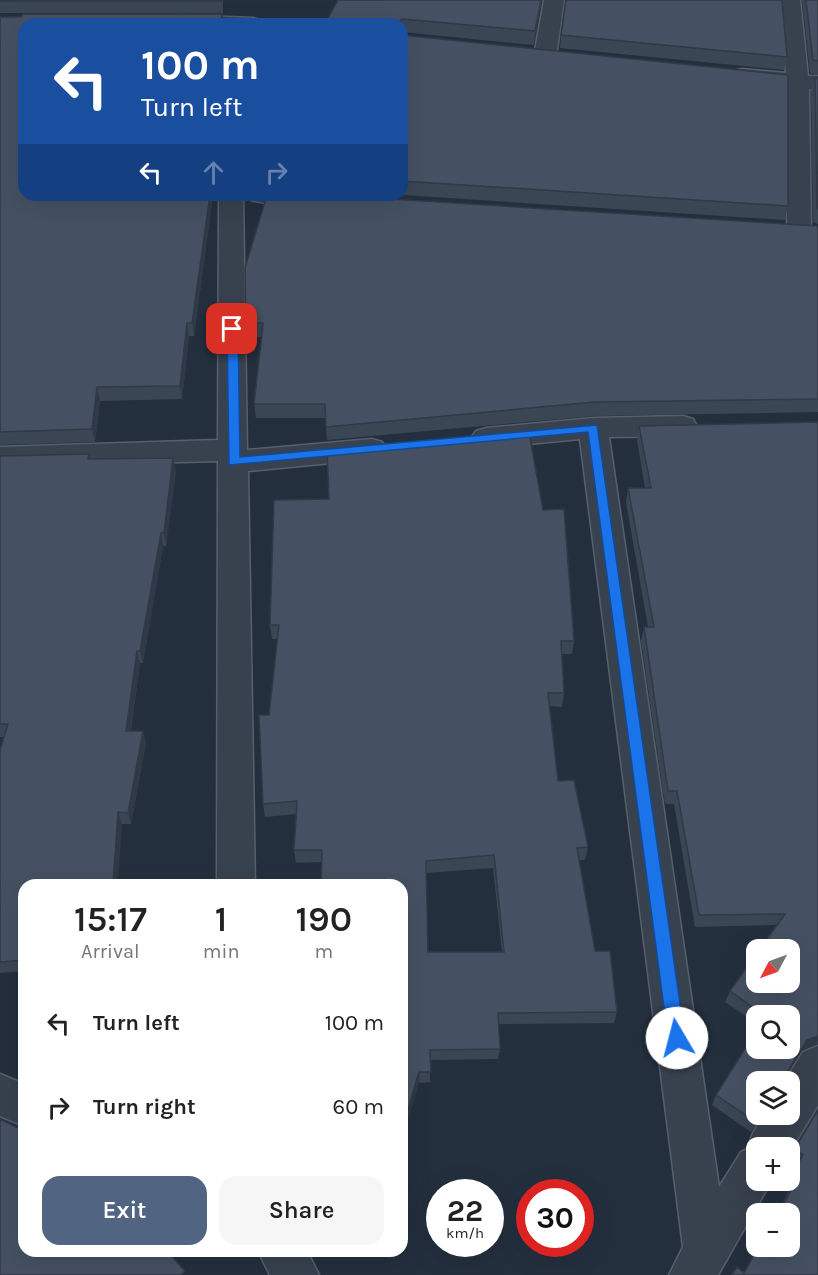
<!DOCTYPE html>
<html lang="en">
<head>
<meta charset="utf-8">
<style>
  body { margin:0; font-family:Karla,sans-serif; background:#f6f6f6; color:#222; height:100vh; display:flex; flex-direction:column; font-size:22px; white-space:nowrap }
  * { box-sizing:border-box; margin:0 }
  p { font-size:20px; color:#767676 }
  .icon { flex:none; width:33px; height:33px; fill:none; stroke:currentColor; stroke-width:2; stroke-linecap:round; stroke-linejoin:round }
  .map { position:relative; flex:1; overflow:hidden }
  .drawer { position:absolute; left:18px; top:879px; width:390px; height:378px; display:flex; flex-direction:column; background:#fff; border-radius:18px; box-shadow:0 6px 24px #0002 }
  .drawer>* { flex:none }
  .banner { position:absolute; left:18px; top:18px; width:390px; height:183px; border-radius:18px; box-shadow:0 6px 24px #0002; background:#1a4fa0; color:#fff; overflow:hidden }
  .needle { width:39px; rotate:229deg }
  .buttons { position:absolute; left:746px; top:939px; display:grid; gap:12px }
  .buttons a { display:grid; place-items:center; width:54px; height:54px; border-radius:12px; background:#fff; box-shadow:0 6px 24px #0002; font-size:30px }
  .speed { position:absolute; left:426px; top:1179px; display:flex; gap:12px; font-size:30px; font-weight:700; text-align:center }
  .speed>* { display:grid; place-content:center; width:78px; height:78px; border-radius:50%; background:#fff; box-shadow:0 6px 24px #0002; line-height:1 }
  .speed small { font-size:15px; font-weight:400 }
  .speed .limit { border:9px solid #d22; background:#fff; color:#111 }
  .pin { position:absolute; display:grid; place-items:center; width:51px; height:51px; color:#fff; margin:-26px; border-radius:12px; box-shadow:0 3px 9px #0006 }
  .me { position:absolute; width:66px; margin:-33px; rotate:352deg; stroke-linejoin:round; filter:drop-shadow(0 0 4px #0008) }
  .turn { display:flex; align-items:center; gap:21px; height:126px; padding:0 24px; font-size:27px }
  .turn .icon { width:78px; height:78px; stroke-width:2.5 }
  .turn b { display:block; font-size:42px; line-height:51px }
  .lanes { display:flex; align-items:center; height:57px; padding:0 24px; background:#0003; justify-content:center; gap:30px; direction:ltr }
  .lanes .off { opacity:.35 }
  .eta { display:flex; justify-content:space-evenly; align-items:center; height:102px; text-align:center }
  .eta b { font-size:36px; font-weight:600; line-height:42px }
  .cta { display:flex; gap:12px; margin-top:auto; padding:12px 24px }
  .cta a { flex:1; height:69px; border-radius:18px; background:#516482; color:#fff; font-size:24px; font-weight:600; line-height:69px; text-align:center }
  .cta a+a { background:#f6f6f6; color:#222 }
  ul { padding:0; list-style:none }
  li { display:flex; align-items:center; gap:18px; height:84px; padding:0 24px }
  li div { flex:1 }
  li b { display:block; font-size:22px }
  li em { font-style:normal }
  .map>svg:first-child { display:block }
</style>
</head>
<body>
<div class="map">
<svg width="818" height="1275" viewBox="0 0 818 1275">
  <rect width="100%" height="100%" fill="#242f3e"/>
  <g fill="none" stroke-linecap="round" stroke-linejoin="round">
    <!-- minor casing -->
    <g stroke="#565f6c" stroke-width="3">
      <path id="minor" d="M 544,0 L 564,0 L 556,56 L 553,61 L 545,62 L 537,61 L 534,56 Z
        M 780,0 L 800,0 L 808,76 L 818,76 L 818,90 L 809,89 L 811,230 L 808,235 L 799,237 L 790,235 L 787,230 L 787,87 L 734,81 L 731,76 L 734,71 L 742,69 L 786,73 Z
        M 177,15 L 253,18 L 260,20 L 263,24 L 169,24 L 167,21 L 170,17 Z
        M 219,195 L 243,195 L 247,450 L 372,439 L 382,442 L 387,449 L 382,456 L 372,459 L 248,471 L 255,885 L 217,885 L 218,461 L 0,467 L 0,447 L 218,440 Z
        M 248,195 L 320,195 L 322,198 L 319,203 C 299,208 271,205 251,200 Z
        M 683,416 L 693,419 L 697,426 L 693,433 L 683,436 L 609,437 L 719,1187 L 741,1152 L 747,1149 L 753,1133 L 764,1114 L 789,1114 L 789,1082 L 784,1082 L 803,1052 L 818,1046 L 818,1105 L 789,1153 L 789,1148 L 756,1148 L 756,1180 L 772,1180 L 718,1275 L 669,1275 L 683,1247 L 580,439 L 486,448 L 476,445 L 471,438 L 476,431 L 486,428 L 593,418 Z
        M 0,1074 L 24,1084 L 24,1126 L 0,1116 Z
        M 258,1251 L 307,1251 L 319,1275 L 270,1275 Z"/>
    </g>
    <!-- minor -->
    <use href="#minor" fill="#38414e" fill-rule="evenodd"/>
  </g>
  <!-- wall -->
  <path fill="#3b4654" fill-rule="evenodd" d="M 0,0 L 223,0 L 223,13 L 0,13 Z
    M 338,0 L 542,0 L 534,45 L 402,32 L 402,24 Z
    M 802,0 L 818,0 L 818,75 L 810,73 Z
    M 222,14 L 223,24 L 24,24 L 213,195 L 194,336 L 189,336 L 182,399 L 100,401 L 95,442 L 0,445 L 0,17 Z
    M 402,35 L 788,206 L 785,220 L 402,195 Z
    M 561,35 L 787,57 L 784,70 L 560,48 Z
    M 815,78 L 818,78 L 818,224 L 813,222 L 811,92 Z
    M 818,226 L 818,412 L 593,416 L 327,440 L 325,418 L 256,418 L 254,404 L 262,337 L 247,337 L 246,323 Z
    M 818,422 L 818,1044 L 817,1044 L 801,1051 L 788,1071 L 793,1102 L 789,1108 L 789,1082 L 756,1082 L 762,1114 L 751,1132 L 712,1105 L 716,1095 L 789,1016 L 756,1016 L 756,1023 L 725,1002 L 730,991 L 777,925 L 695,927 L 674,804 L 665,804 L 641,641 L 644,627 L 648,627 L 626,502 L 628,488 L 645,488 L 637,440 L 639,426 Z
    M 89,454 L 90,459 L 173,458 L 176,471 L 166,546 L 163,546 L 143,663 L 140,663 L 131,731 L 143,731 L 146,743 L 131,824 L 122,824 L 24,885 L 24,971 L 0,973 L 0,750 L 4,737 L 0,737 L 0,456 Z
    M 543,510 L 574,641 L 572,654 L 562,654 L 564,693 L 562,707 L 549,706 L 558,781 L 588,847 L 585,860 L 579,860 L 595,951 L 617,1012 L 614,1023 L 498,1024 L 500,1049 L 498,1059 L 430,1060 L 430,1082 L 419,1083 L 322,862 L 296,863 L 294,850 L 297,814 L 265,817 L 263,804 L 269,715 L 277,639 L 272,639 L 270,625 ZM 493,868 L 502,952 L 428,952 L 426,873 Z
    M 818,1109 L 818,1275 L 731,1275 L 737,1267 L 744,1272 L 758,1246 L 789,1246 L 789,1214 L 777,1214 L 791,1187 L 786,1183 L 787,1180 L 789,1180 L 789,1178 L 797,1164 L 789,1158 L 789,1148 L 779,1148 L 783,1141 L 794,1145 L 796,1145 Z"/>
  <!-- shaded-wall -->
  <path fill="#303945" d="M 541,0 L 542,0 L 534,45 L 535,31 Z
    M 210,195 L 213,195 L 194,336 L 192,323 Z
    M 187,323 L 189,336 L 182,399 L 180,386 Z
    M 97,387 L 100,401 L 95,442 L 92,429 Z
    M 173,458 L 176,471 L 166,546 L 164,533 Z
    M 161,533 L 163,546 L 143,663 L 140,651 Z
    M 137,651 L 140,663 L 129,743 L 126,731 Z
    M 143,731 L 146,743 L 131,824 L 128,813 Z
    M 118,812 L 122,824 L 118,885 L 113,885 Z
    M 818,1036 L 817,1044 L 801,1051 L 782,1081 L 807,1040 Z
    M 419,1072 L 419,1083 L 402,1140 L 402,1130 Z"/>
  <!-- building -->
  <path fill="#455162" stroke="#303945" stroke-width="1.5" fill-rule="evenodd" d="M 0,0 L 222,0 L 222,1 L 0,1 Z
    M 338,0 L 541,0 L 535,31 L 402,19 L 400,21 L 400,24 L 325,24 Z
    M 566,0 L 782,0 L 787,57 L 561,35 Z
    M 806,0 L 818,0 L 818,61 L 813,60 Z
    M 23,14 L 222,14 L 222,24 L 24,24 L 24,195 L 210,195 L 192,323 L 187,323 L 180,386 L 97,387 L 92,429 L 0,432 L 0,17 L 21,17 Z
    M 402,35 L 788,75 L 788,206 L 402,181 Z
    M 815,78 L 818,78 L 818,209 L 817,208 Z
    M 267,195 L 328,195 L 818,226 L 818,399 L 595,402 L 326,427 L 325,404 L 254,404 L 263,323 L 246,323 L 245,268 Z
    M 818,422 L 818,1036 L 807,1040 L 788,1071 L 788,1074 L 793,1074 L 793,1102 L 789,1102 L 789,1082 L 756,1082 L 756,1114 L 762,1114 L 756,1122 L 716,1095 L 756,1031 L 756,1048 L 789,1048 L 789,1016 L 765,1016 L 730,991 L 756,954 L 756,982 L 789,982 L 789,950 L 759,950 L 785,914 L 699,915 L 677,791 L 668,791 L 644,627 L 654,627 L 628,488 L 651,488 L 639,426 Z
    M 529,432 L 543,510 L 564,509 L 574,641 L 561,641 L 564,693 L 548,693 L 558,781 L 574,780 L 588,847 L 577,848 L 595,951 L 610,951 L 617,1012 L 498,1013 L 500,1049 L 430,1050 L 431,1072 L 419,1072 L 402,1130 L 402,885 L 321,885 L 322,850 L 294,850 L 297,801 L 263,804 L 259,715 L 269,715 L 279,625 L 270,625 L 274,500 L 329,499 L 327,451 ZM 494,855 L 504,952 L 428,952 L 426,861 Z
    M 89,454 L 88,459 L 173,458 L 164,533 L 161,533 L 140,651 L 137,651 L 126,731 L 143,731 L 128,813 L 118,812 L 113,885 L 24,885 L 24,960 L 0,962 L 0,750 L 8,724 L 0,724 L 0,456 Z
    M 818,1110 L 818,1275 L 732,1275 L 737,1267 L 744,1273 L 759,1246 L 789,1246 L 789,1214 L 778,1214 L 798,1178 L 792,1174 L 803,1155 L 783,1141 L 793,1141 L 794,1145 L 797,1145 Z
    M 0,1119 L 24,1131 L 24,1251 L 167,1251 L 185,1271 L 181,1275 L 0,1275 Z"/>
  <!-- route -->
  <path fill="#1a73e8" stroke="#114b97" stroke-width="1.5" d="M 232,326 L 238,329 L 240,457 L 597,425 L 685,1038 L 683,1044 L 677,1046 L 671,1044 L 668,1038 L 588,432 L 229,465 L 227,329 Z"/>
</svg>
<div class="buttons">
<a><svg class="needle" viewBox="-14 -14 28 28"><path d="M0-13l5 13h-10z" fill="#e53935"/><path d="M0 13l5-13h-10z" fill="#767676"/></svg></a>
<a><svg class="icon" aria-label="search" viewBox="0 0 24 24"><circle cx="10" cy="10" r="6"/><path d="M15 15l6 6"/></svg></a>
<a><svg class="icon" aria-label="layers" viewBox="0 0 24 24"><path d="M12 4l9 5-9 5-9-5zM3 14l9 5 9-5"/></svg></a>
<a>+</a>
<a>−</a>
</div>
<div class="speed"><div>22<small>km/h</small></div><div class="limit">30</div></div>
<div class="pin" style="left:232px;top:329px;background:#d93025"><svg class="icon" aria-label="arrive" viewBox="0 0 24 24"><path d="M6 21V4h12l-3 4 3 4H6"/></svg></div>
<svg class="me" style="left:677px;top:1038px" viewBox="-20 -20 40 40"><circle r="19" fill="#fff"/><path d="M0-13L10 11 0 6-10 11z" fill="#1a73e8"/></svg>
<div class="banner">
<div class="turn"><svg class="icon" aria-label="left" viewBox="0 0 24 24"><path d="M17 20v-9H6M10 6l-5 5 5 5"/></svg><div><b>100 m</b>Turn left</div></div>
<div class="lanes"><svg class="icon" aria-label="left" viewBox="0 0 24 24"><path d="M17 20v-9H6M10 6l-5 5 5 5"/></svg><svg class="icon off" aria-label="ahead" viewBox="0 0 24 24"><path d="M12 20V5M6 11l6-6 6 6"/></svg><svg class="icon off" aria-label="right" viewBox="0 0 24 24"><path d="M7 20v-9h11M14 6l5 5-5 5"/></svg></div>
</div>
<section class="drawer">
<div class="eta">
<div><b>15:17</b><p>Arrival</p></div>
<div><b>1</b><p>min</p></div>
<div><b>190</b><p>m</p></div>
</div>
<ul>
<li><svg class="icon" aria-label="left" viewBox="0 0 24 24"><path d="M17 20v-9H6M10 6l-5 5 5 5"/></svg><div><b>Turn left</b></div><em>100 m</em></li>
<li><svg class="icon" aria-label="right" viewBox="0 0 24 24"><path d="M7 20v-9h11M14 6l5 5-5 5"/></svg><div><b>Turn right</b></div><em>60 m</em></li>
</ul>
<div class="cta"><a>Exit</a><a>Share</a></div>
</section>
</div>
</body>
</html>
